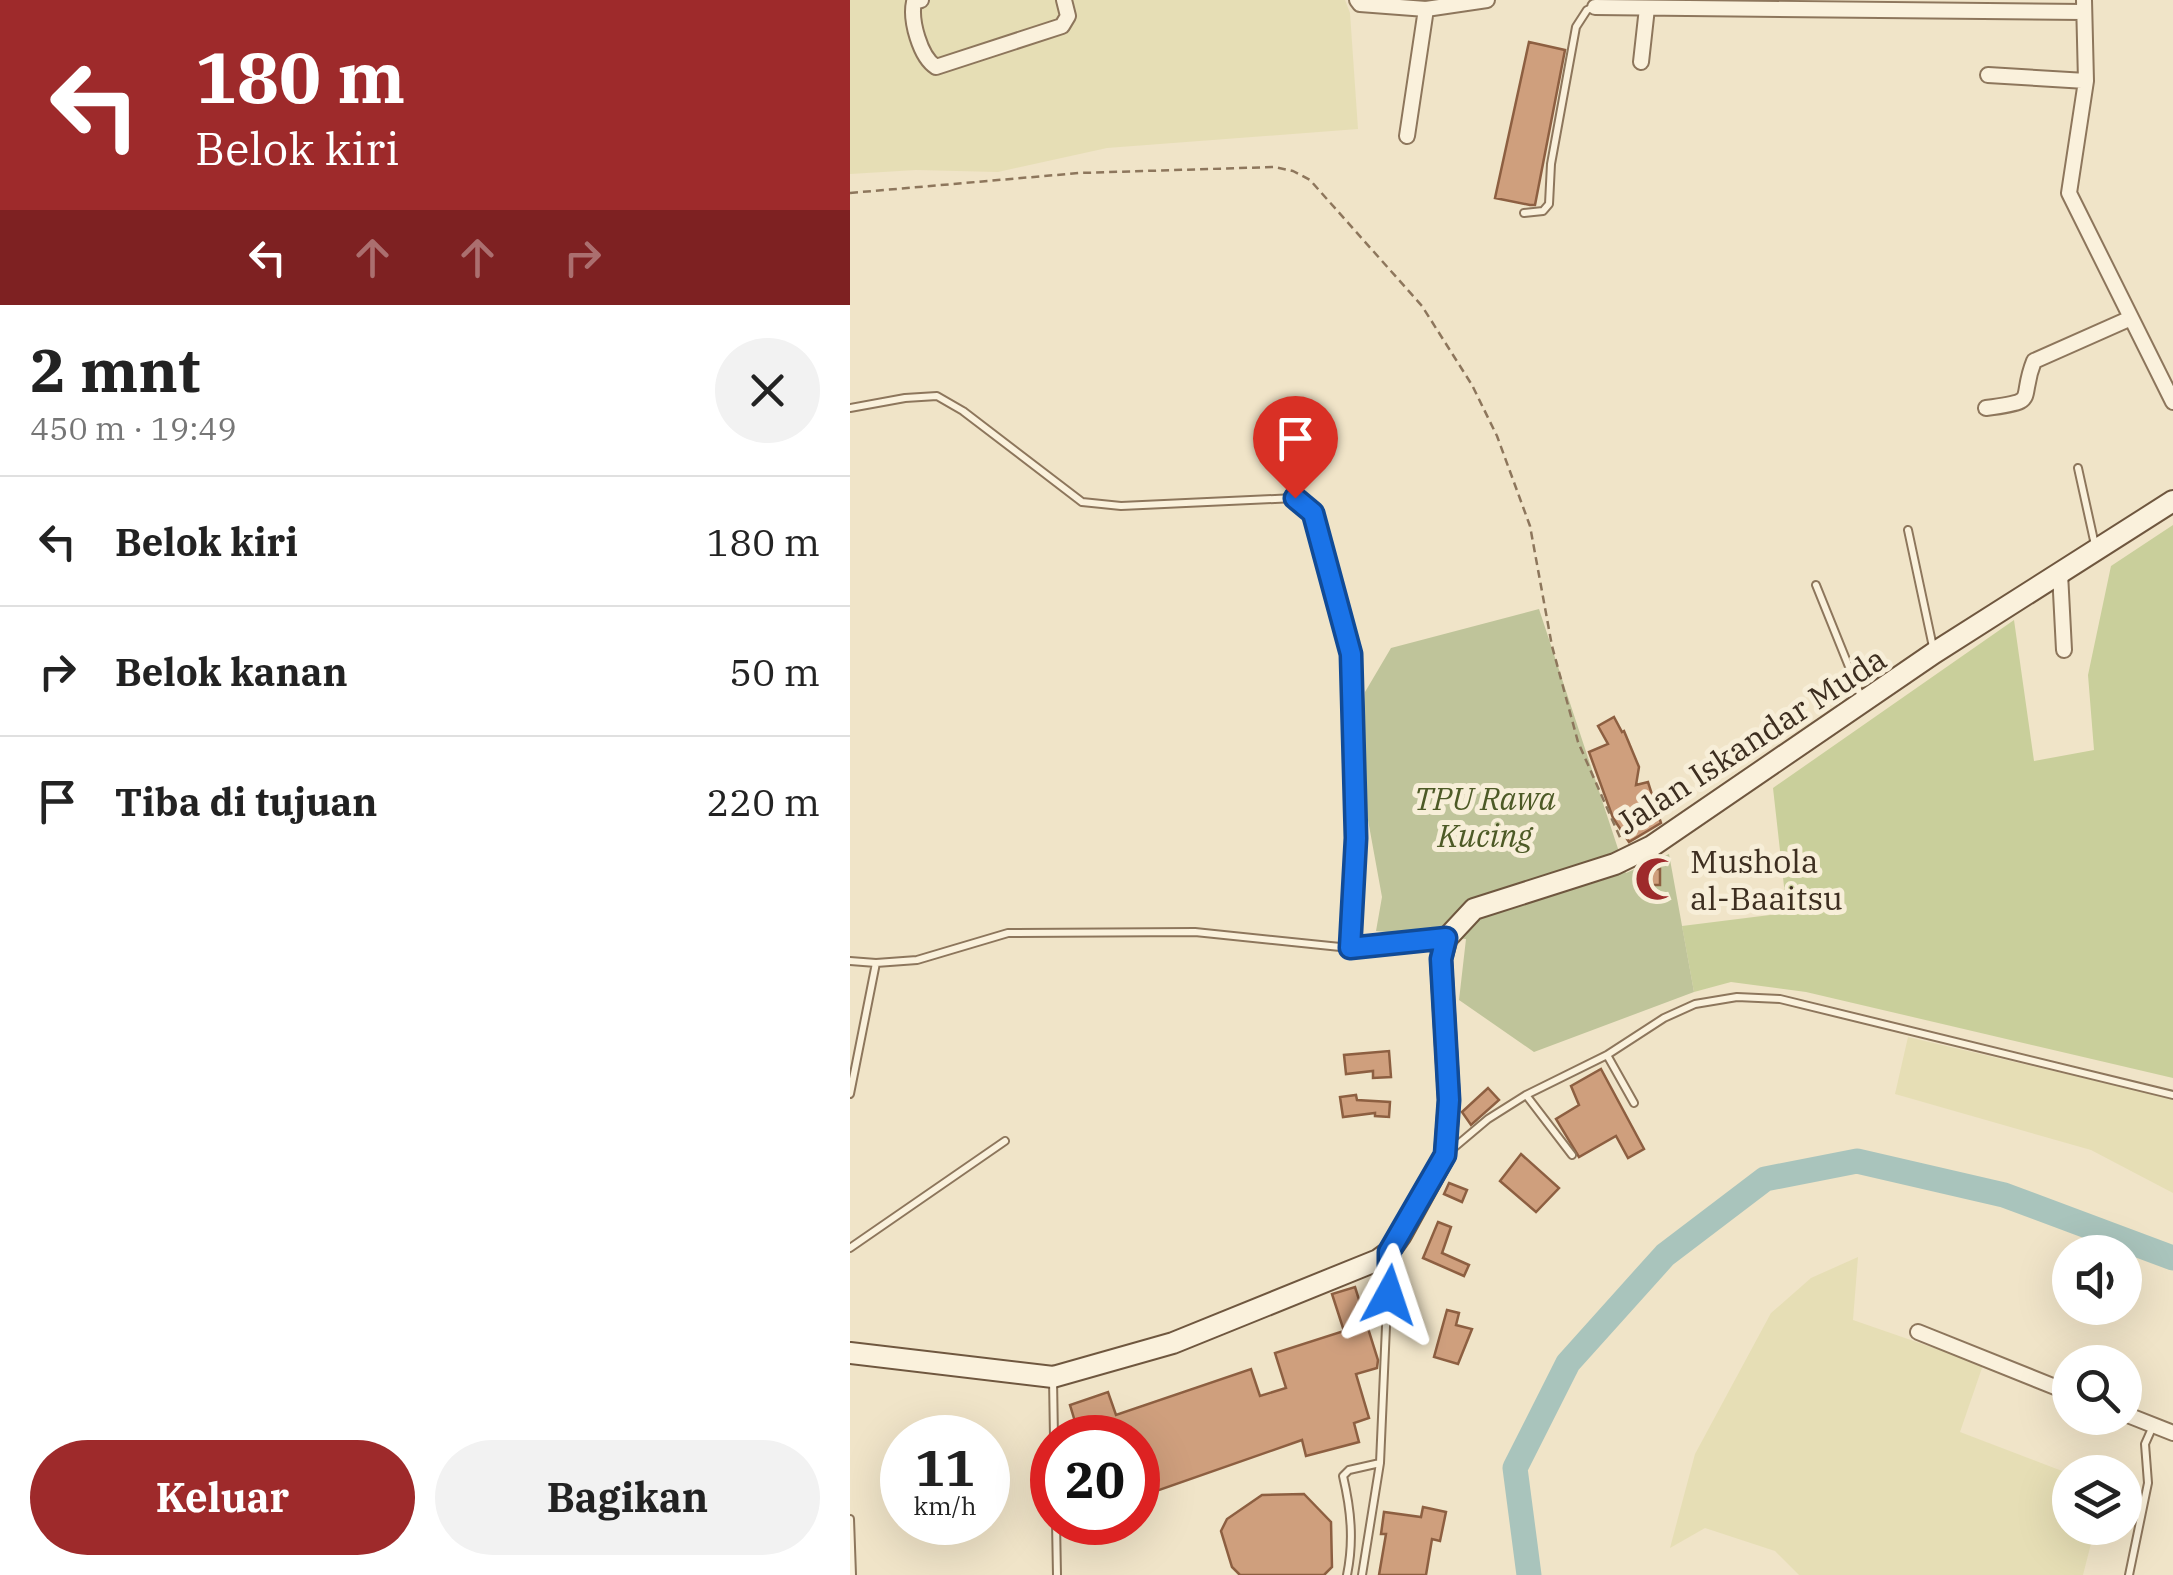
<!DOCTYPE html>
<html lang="id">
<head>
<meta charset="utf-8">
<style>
  body { margin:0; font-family:"IBM Plex Serif",serif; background:#f2f2f2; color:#222; height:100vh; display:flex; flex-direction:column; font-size:38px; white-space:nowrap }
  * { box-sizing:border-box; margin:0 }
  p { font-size:32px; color:#767676 }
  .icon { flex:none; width:55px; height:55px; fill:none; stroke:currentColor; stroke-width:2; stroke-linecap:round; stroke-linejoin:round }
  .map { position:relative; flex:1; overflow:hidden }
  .sheet { display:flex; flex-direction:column; background:#fff; width:850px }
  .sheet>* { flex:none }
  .top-card { background:#9e2a2b; color:#fff; overflow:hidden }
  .buttons { position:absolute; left:1202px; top:1235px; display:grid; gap:20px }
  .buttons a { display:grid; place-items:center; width:90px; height:90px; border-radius:50%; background:#fff; box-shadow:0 10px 40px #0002; font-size:50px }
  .speed { position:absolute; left:30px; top:1415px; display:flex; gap:20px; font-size:50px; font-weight:700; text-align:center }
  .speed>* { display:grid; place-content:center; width:130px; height:130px; border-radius:50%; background:#fff; box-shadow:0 10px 40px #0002; line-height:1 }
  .speed small { font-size:25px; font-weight:400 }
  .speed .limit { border:15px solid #d22; background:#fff; color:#111 }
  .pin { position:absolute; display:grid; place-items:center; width:85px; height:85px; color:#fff; margin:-102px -42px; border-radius:50% 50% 50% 0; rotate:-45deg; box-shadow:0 0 10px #0007 }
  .pin .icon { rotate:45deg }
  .me { position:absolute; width:110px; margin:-55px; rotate:5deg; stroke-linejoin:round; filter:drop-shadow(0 0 8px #0008) }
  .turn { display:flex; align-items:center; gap:35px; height:210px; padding:0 30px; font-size:45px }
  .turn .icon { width:130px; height:130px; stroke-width:2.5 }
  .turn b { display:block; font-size:70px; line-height:85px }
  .lanes { display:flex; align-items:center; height:95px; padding:0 30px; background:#0003; justify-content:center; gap:50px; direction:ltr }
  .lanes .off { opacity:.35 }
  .round { display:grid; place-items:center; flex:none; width:105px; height:105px; border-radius:52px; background:#f2f2f2 }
  .overview { display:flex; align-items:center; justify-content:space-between; height:170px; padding:0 30px }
  h1 { font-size:60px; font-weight:800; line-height:75px }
  .action { display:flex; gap:20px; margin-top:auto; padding:20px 30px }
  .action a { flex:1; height:115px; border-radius:60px; background:#9e2a2b; color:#fff; font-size:40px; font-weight:800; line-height:115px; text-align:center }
  .action a+a { background:#f2f2f2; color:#222 }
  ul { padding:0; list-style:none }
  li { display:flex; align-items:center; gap:30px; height:130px; padding:0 30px; border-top:2px solid #e0e0e0 }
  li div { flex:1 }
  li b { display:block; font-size:38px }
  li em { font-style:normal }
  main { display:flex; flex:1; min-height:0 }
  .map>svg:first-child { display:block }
</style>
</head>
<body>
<main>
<section class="sheet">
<div class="top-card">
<div class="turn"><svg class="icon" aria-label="left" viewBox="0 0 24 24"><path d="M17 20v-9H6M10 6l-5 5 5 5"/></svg><div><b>180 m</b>Belok kiri</div></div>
<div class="lanes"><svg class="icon" aria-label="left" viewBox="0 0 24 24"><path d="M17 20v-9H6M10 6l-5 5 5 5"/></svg><svg class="icon off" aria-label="ahead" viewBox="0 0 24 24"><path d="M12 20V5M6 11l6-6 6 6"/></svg><svg class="icon off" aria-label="ahead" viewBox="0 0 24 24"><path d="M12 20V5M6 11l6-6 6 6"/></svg><svg class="icon off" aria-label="right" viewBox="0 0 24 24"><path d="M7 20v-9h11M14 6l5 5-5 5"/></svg></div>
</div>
<div class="overview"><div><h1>2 mnt</h1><p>450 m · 19:49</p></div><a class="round"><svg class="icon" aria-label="close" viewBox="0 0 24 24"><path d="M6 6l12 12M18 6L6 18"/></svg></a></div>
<ul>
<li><svg class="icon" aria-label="left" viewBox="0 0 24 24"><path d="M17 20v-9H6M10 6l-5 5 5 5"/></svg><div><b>Belok kiri</b></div><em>180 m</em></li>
<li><svg class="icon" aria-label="right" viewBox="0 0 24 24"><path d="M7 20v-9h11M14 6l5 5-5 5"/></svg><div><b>Belok kanan</b></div><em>50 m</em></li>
<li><svg class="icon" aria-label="arrive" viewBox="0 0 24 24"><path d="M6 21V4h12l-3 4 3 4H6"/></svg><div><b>Tiba di tujuan</b></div><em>220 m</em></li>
</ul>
<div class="action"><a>Keluar</a><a>Bagikan</a></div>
</section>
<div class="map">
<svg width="1323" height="1575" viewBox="0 0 1323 1575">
  <rect width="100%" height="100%" fill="#f0e4c8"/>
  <!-- farmland -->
  <path fill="#e6deb5" d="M 0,0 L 495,0 L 500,13 L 508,129 L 257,148 L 148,172 L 66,170 L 0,174 Z
    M 1058,1037 L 1323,1099 L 1323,1193 L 1241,1150 L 1045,1094 Z
    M 1008,1257 L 1003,1320 L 1133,1365 L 1110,1432 L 1220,1474 L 1220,1528 L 1245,1528 L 1233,1575 L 949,1575 L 925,1551 L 855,1528 L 820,1548 L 845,1454 L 921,1313 L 961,1278 Z"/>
  <!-- green -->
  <path fill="#c9cf9b" d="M 1323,525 L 1323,1078 L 956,992 L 881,982 L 844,992 L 832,926 L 937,913 L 923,788 L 1164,620 L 1184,761 L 1244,750 L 1238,675 L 1261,566 Z"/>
  <!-- cemetery -->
  <path fill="#bfc49a" d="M 689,609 L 776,873 L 819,854 L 844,992 L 684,1052 L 609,1000 L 616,939 L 526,931 L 532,897 L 510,776 L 515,692 L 541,648 Z"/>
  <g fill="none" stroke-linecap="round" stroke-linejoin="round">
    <!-- river -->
    <path stroke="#a9c4bc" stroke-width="25" d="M 679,1575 L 665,1468 L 718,1363 L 815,1255 L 915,1179 L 1007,1161 L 1154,1195 L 1323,1258"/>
  </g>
  <!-- building -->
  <path fill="#cf9f7d" stroke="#8d5f41" stroke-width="2.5" d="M 679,42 L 715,50 L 685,205 L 680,205 L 645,198 Z
    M 764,717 L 772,732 L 774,731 L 789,767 L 786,785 L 798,782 L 811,823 L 779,842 L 763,818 L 739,752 L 758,744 L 748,726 Z
    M 794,869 L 810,869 L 810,885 L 794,885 Z
    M 539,1051 L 541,1077 L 523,1078 L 523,1071 L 496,1074 L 494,1055 Z
    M 751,1069 L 794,1149 L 778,1158 L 766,1136 L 729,1157 L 706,1119 L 729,1105 L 721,1086 Z
    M 638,1088 L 649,1100 L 621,1125 L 612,1112 Z
    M 506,1095 L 507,1100 L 540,1102 L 539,1117 L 525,1116 L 525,1113 L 493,1117 L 490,1097 Z
    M 671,1154 L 709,1188 L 686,1212 L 650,1181 Z
    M 599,1183 L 617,1190 L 612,1202 L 594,1194 Z
    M 588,1222 L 601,1227 L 592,1253 L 619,1265 L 614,1276 L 573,1258 Z
    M 505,1287 L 528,1360 L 527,1368 L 506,1374 L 519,1418 L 504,1423 L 509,1442 L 456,1456 L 452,1440 L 295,1495 L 288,1472 L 288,1438 L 230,1438 L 220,1405 L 258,1392 L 266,1415 L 401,1369 L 410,1396 L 436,1388 L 425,1353 L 494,1331 L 482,1294 Z
    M 597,1310 L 609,1313 L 606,1325 L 622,1329 L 608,1364 L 584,1357 Z
    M 454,1494 L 481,1522 L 482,1567 L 474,1575 L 390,1575 L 382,1567 L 371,1531 L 377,1519 L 412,1495 Z
    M 573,1507 L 596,1512 L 590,1541 L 582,1539 L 576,1575 L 529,1575 L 536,1534 L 531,1534 L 534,1512 L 571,1517 Z"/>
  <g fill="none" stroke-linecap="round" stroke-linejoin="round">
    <!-- lane casing -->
    <g stroke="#8d765c" stroke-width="10">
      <path id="lane" d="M 674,213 L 693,211 L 699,204 L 701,164 L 726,27 L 737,10 L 744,7
        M 0,408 L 55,398 L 87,396 L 113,411 L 232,502 L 271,506 L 445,498 L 463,513 L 501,654 L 506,839 L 500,948
        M 1228,468 L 1245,545
        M 1058,530 L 1083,647
        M 966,585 L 1012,699
        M 0,961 L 26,963 L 67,960 L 158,933 L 345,932 L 500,948 L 593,938
        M 757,1055 L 784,1103
        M 0,1094 L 26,963
        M 676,1095 L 722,1155
        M 600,1151 L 638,1119 L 676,1095 L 757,1055 L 814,1018 L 845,1004 L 887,997 L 930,999 L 1323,1095
        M 0,1248 L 155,1141
        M 203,1379 L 204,1438
        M 0,1519 L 2,1575
        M 206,1522 L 207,1575
        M 497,1575 C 504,1541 501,1510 493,1476 L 499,1470 L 530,1463
        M 512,1575 L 530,1463 L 539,1258
        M 1279,1575 L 1298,1483 L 1295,1444 L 1303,1426"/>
    </g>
    <!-- street casing -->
    <g stroke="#8d765c" stroke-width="18">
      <path id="street" d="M 71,0 L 64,2 C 60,20 70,57 86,67 L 212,26 L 218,16 L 214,0
        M 507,0 L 510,4 L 576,9 L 637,0
        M 1234,0 L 1236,81 L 1219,193 L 1323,402
        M 745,7 L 1233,12
        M 791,62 L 797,8
        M 1138,75 L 1236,81
        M 557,136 L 576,9
        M 1136,408 C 1191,401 1168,401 1184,361 L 1281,318
        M 1210,573 L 1214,650
        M 1068,1332 L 1220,1393
        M 1275,1414 L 1323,1433"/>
    </g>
    <!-- secondary casing -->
    <g stroke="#6f573f" stroke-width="24">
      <path id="secondary" d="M 0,1353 L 203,1377 L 323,1343 L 528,1260 L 539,1252 L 551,1235 L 595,1155 L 599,1100 L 591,959 L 597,938 L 624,909 L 765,864 L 802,846 L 1084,653 L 1323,501"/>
    </g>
    <!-- path -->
    <path stroke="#8d765c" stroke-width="2.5" stroke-dasharray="8 5" stroke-linecap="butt" d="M 0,193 L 229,173 L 424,167 L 443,171 L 460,180 L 572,306 L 622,385 L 647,436 L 680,526 L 702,646 L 728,742 L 772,842"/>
    <!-- lane -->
    <use href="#lane" stroke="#faf1dc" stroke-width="6"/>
    <!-- street -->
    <use href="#street" stroke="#faf1dc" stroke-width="14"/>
    <!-- secondary -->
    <use href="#secondary" stroke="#faf1dc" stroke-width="20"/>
  </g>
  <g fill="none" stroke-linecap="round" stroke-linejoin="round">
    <!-- route casing -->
    <g stroke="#114b97" stroke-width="25">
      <path id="route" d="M 445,498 L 463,513 L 501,654 L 506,838 L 500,948 L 596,938 L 591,959 L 599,1100 L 595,1155 L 539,1252 L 539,1295"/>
    </g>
    <!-- route -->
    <use href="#route" stroke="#1a73e8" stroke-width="18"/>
  </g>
  <!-- icons -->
  <defs>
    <g id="mosque-bare" transform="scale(3.45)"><path d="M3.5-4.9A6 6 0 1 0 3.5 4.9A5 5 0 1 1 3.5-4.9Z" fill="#9e2a2b" stroke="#f7eed8" stroke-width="2.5" paint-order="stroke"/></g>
  </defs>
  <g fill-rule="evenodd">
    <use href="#mosque-bare" x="807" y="879"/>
  </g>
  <g text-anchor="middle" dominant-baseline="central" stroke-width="10" stroke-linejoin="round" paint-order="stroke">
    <!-- street labels -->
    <g font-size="32" fill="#3d2e20" stroke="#f7eed8">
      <text transform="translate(901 740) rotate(-33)">Jalan Iskandar Muda</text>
    </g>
    <!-- park labels -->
    <g font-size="32" font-style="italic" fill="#4d5a26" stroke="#f7eed8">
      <text x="635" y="798">TPU Rawa<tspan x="635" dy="37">Kucing</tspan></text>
    </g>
    <!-- poi labels -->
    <g font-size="32" fill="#3d2e20" stroke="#f7eed8" text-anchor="start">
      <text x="840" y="861">Mushola<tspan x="840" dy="37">al-Baaitsu</tspan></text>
    </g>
  </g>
</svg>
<div class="buttons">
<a><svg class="icon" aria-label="sound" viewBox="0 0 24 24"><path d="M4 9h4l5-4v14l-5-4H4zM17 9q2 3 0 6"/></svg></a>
<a><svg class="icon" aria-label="search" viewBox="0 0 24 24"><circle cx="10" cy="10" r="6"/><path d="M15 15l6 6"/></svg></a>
<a><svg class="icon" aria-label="layers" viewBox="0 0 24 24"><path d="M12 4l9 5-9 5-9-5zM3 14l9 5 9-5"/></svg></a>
</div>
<div class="speed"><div>11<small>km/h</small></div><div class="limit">20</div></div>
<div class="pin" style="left:445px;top:498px;background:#d93025"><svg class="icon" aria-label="arrive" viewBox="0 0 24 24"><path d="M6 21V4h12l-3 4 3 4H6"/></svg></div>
<svg class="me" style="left:539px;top:1295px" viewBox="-20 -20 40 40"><path d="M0-17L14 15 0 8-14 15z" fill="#1a73e8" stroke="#fff" stroke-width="4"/></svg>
</div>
</main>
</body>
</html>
